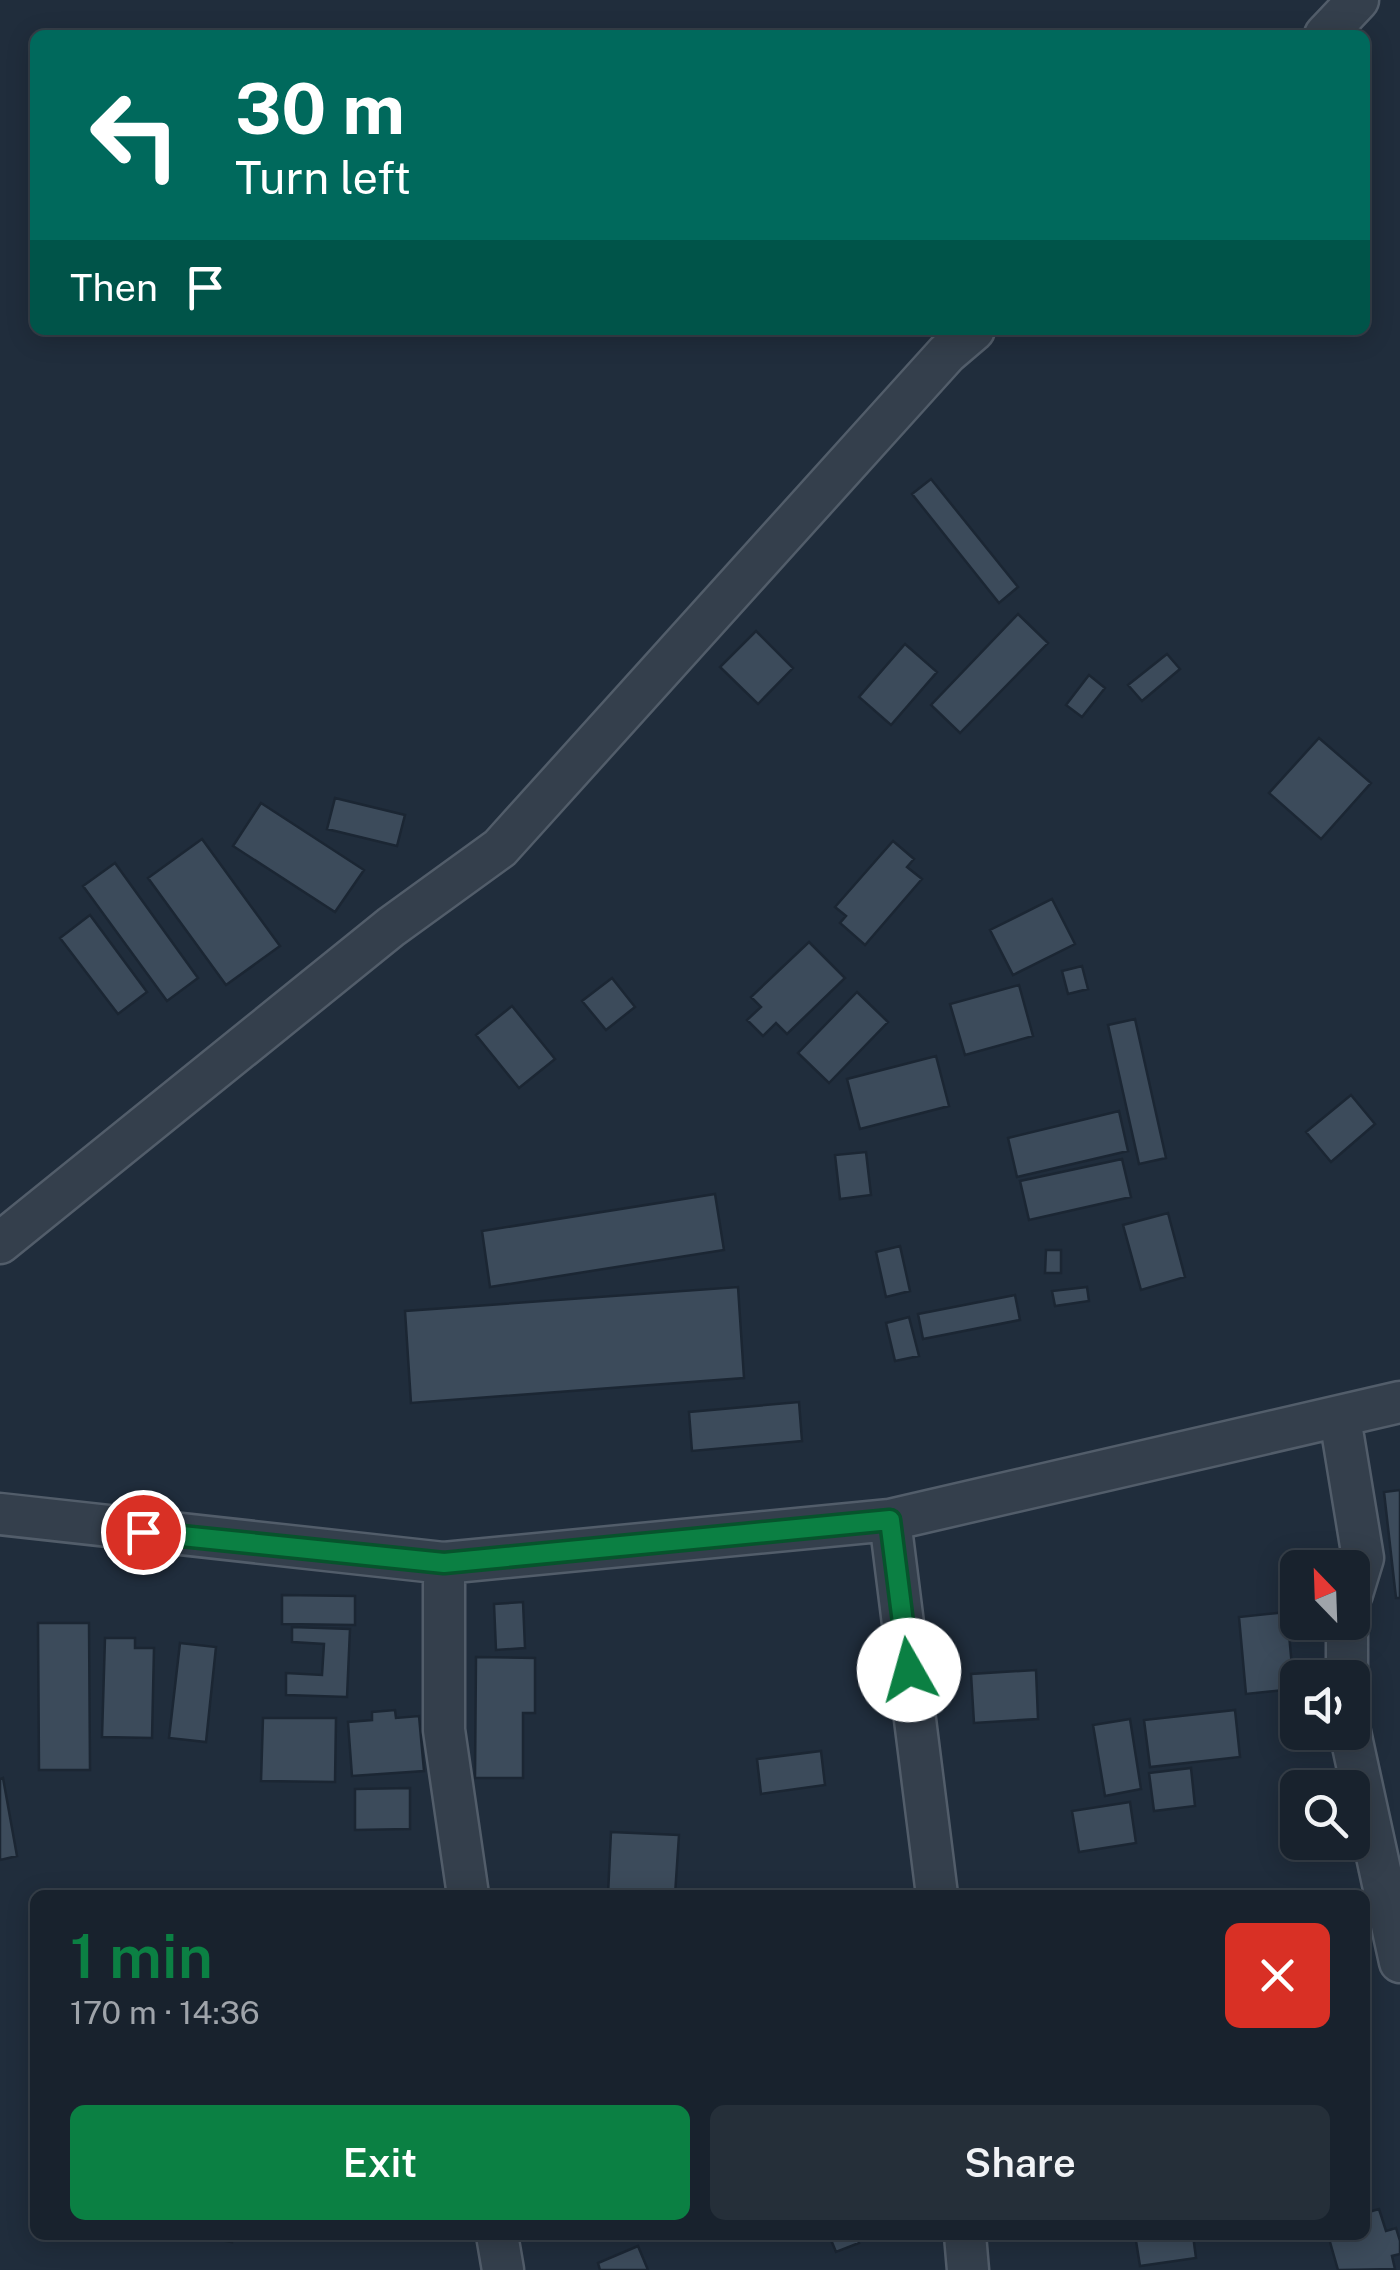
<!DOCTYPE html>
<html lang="en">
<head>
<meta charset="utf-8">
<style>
  body { margin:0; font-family:"Public Sans",sans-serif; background:#252f39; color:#f1f3f6; height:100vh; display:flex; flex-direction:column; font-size:38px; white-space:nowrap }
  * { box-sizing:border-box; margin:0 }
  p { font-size:32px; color:#9fa4aa }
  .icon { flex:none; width:55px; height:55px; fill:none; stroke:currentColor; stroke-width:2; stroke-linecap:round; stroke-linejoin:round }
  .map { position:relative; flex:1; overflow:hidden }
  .sheet { position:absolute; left:30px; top:1890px; width:1340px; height:350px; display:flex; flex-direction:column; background:#18222d; border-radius:15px; box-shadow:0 5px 25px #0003,0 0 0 2px #363f49 }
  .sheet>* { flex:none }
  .guide { position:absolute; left:30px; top:30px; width:1340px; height:305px; border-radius:15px; box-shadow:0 5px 25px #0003,0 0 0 2px #363f49; background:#00695c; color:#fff; overflow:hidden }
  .needle { width:65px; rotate:337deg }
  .fabs { position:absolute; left:1280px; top:1550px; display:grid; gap:20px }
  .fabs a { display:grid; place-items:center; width:90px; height:90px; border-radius:15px; background:#18222d; box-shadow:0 5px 25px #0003,0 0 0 2px #363f49; font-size:50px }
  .pin { position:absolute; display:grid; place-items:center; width:85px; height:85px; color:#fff; margin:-42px; border:5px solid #fff; border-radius:50%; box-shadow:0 2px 10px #0007 }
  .me { position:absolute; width:110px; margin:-55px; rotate:353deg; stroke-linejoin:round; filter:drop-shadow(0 0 8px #0008) }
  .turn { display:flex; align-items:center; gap:35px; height:210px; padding:0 40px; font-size:45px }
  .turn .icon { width:130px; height:130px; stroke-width:2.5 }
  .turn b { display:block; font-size:70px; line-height:85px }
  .then { display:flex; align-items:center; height:95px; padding:0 40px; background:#0003; gap:20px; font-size:38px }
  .round { display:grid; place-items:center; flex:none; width:105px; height:105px; border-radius:15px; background:#252f39 }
  .overview { display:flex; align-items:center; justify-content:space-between; height:170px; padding:0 40px }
  h1 { font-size:60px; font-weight:600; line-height:75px; color:#0b8043 }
  .button { display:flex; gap:20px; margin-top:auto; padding:20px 40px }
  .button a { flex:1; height:115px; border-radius:15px; background:#0b8043; color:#fff; font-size:40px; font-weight:600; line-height:115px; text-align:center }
  .button a+a { background:#252f39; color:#f1f3f6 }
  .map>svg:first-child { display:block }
</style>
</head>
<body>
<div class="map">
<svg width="1400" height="2270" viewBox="0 0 1400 2270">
  <rect width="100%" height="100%" fill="#202d3c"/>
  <!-- building -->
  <path fill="#3c4b5b" stroke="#1b2633" stroke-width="2.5" d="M 931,479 L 1018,587 L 999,603 L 912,494 Z
    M 1018,614 L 1048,643 L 960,733 L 931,705 Z
    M 756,631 L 793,668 L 758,704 L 720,667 Z
    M 905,644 L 937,672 L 891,725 L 859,697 Z
    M 1167,654 L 1180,669 L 1142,701 L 1128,685 Z
    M 1089,675 L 1105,688 L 1082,717 L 1066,705 Z
    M 1319,738 L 1371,783 L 1321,839 L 1269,793 Z
    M 335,798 L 405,815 L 397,846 L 327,829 Z
    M 261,803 L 364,870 L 335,912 L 233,846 Z
    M 202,839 L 280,946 L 226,985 L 148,878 Z
    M 893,841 L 914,859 L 907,867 L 922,879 L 865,945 L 840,923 L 846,916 L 835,907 Z
    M 115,863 L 198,978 L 167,1001 L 83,886 Z
    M 1052,899 L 1075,944 L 1013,975 L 990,930 Z
    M 90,915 L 147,992 L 118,1014 L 60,938 Z
    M 809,942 L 845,978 L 787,1034 L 776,1023 L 763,1036 L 747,1020 L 761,1007 L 751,997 Z
    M 1082,966 L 1088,989 L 1068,994 L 1062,971 Z
    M 612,978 L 635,1007 L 606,1030 L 582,1001 Z
    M 1019,985 L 1033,1036 L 965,1055 L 950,1004 Z
    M 857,992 L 888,1022 L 829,1083 L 798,1053 Z
    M 512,1006 L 555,1059 L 519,1088 L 476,1035 Z
    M 1135,1019 L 1166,1158 L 1139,1164 L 1108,1025 Z
    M 936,1056 L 949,1106 L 860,1129 L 847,1079 Z
    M 1351,1095 L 1375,1124 L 1331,1162 L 1306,1132 Z
    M 1119,1111 L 1128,1151 L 1017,1177 L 1008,1138 Z
    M 866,1152 L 871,1195 L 840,1199 L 835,1155 Z
    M 1122,1159 L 1131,1197 L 1029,1220 L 1020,1181 Z
    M 715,1194 L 724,1250 L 490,1287 L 482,1231 Z
    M 1168,1213 L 1185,1277 L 1141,1290 L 1123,1225 Z
    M 900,1246 L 910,1291 L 886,1297 L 876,1252 Z
    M 1046,1250 L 1061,1250 L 1061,1273 L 1045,1273 Z
    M 738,1287 L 744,1378 L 411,1403 L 405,1311 Z
    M 1087,1287 L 1089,1301 L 1055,1306 L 1052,1291 Z
    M 1015,1295 L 1020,1320 L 923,1339 L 918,1314 Z
    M 909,1317 L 919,1356 L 895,1361 L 886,1323 Z
    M 799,1402 L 802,1441 L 692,1451 L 689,1412 Z
    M 1400,1490 L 1400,1598 L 1396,1598 L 1384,1492 Z
    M 282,1595 L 355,1596 L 355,1625 L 282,1624 Z
    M 523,1602 L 525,1648 L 496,1650 L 494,1604 Z
    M 1287,1612 L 1294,1689 L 1246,1694 L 1239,1617 Z
    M 38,1623 L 89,1623 L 90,1770 L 39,1770 Z
    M 292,1627 L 350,1629 L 347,1697 L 286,1695 L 286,1673 L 322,1675 L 324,1644 L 292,1642 Z
    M 105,1638 L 135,1638 L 135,1648 L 154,1648 L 152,1738 L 102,1737 Z
    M 180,1643 L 216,1647 L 206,1742 L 169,1738 Z
    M 476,1657 L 535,1658 L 535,1713 L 523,1713 L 523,1778 L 475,1778 Z
    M 1036,1670 L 1038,1719 L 974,1723 L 971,1674 Z
    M 395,1710 L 396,1718 L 419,1716 L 424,1771 L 352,1776 L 348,1722 L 372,1720 L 372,1712 Z
    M 1235,1710 L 1240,1757 L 1150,1767 L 1144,1720 Z
    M 263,1718 L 336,1718 L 335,1782 L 261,1781 Z
    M 1130,1719 L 1141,1789 L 1105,1796 L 1093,1725 Z
    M 821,1751 L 825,1785 L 761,1794 L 757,1759 Z
    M 1191,1768 L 1195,1806 L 1154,1811 L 1149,1773 Z
    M 3,1778 L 17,1856 L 0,1860 L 0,1779 Z
    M 410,1788 L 410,1829 L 355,1830 L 355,1789 Z
    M 1130,1802 L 1136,1843 L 1079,1852 L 1072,1811 Z
    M 611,1832 L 679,1835 L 675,1895 L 608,1895 Z
    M 1379,2209 L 1386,2231 L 1396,2228 L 1400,2241 L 1400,2254 L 1392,2256 L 1395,2269 L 1338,2270 L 1328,2235 L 1365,2235 L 1365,2213 Z
    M 192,2235 L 233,2235 L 232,2242 Z
    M 829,2235 L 856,2235 L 859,2243 L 836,2252 Z
    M 1193,2235 L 1196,2258 L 1140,2266 L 1136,2241 Z
    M 638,2246 L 648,2270 L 600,2270 L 598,2263 Z"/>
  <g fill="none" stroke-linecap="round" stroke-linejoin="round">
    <!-- minor casing -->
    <g stroke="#525d6a" stroke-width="45">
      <path id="minor" d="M 1325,35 L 1358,0
        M 0,1243 L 391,927 L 500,848 L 947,353 L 974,330
        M 1340,1418 L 1363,1558 L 1352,1594
        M 0,1514 L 444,1563 L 890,1520 L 1400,1402
        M 890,1520 L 937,1895
        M 444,1563 L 444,1730 L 468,1895
        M 1347,1622 L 1347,1678
        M 1350,1732 L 1400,1962
        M 497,2235 L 503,2270
        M 965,2235 L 968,2270"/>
    </g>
    <!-- minor -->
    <use href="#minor" stroke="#343f4c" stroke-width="40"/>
  </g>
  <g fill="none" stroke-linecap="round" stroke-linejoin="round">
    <!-- route casing -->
    <g stroke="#07532c" stroke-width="25">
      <path id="route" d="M 143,1532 L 444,1563 L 890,1520 L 909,1670"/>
    </g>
    <!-- route -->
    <use href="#route" stroke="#0b8043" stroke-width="18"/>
  </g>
</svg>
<div class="fabs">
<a><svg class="needle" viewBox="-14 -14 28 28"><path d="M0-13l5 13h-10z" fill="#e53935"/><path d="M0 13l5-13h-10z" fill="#9fa4aa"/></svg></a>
<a><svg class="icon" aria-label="sound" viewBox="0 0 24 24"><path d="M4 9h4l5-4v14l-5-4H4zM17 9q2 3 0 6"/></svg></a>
<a><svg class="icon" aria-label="search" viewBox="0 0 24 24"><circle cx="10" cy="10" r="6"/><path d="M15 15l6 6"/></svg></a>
</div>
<div class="pin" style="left:143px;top:1532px;background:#d93025"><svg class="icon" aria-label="arrive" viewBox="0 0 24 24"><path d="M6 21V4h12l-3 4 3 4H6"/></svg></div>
<svg class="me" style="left:909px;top:1670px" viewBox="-20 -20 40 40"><circle r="19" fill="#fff"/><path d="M0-13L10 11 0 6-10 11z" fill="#0b8043"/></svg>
<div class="guide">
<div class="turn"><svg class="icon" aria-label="left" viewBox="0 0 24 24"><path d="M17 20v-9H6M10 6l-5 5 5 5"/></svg><div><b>30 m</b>Turn left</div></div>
<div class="then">Then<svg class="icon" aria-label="arrive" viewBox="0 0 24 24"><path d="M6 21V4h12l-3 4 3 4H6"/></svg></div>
</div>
<section class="sheet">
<div class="overview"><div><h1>1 min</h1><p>170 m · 14:36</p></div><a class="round" style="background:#d93025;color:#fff"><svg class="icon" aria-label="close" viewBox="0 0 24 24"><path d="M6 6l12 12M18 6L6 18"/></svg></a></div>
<div class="button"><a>Exit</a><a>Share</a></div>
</section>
</div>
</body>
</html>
